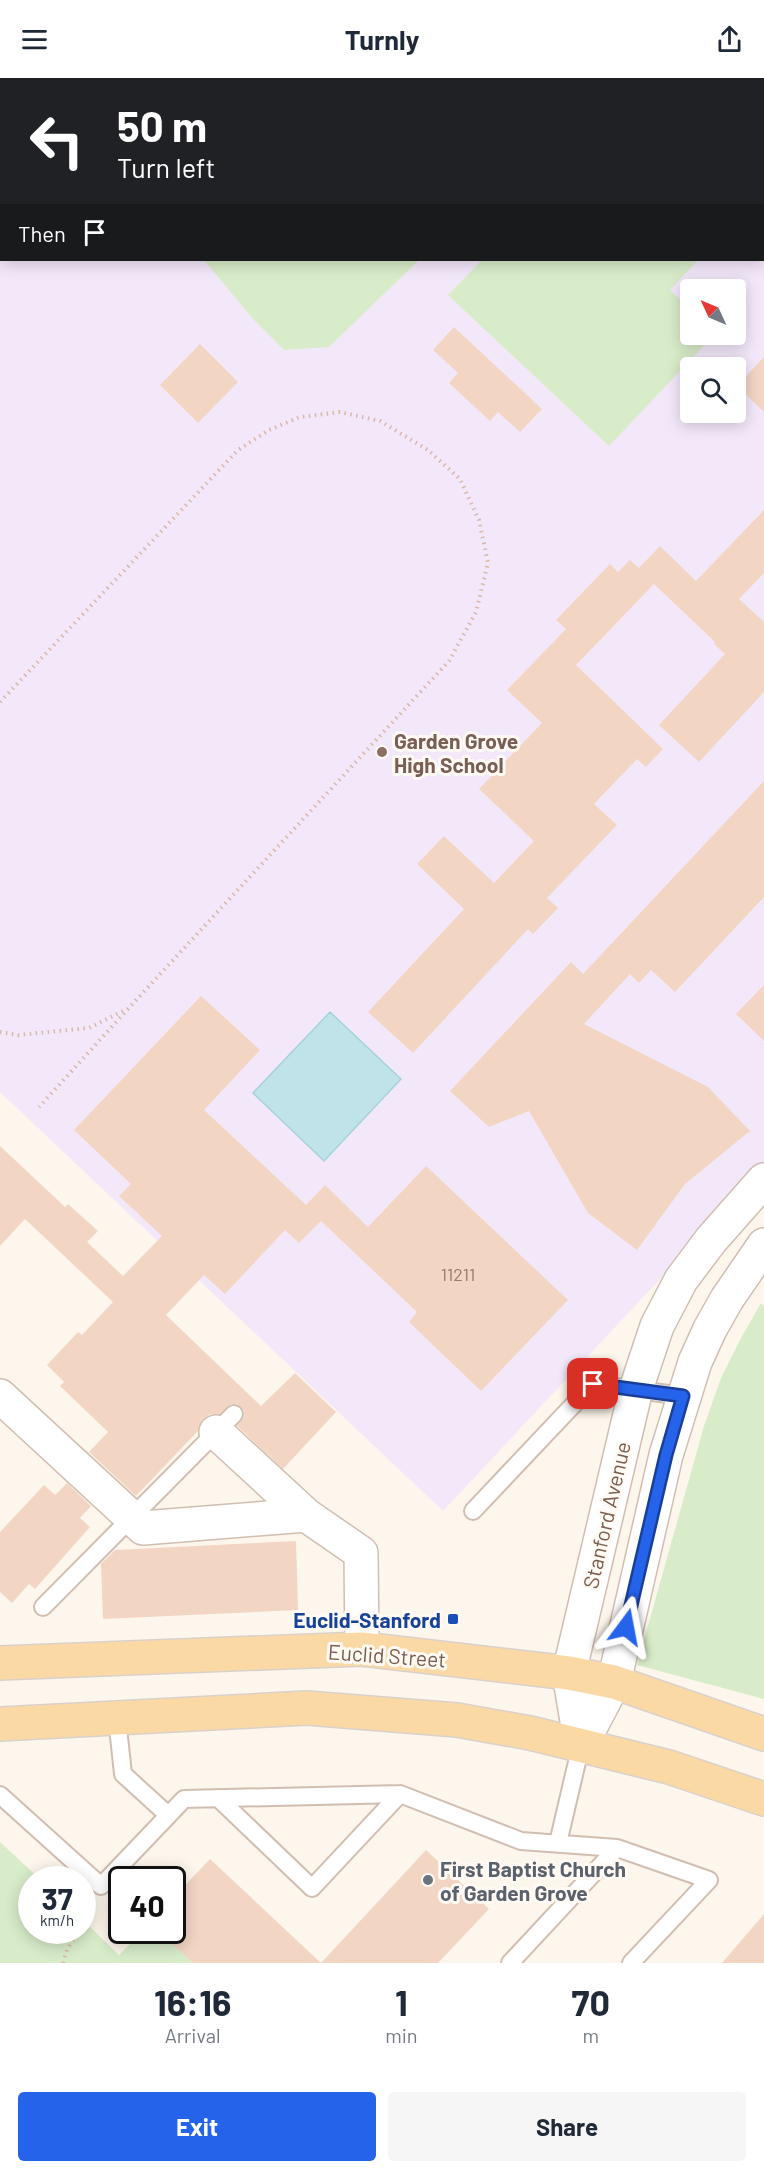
<!DOCTYPE html>
<html lang="en">
<head>
<meta charset="utf-8">
<style>
  body { margin:0; font-family:Barlow,sans-serif; background:#f6f6f7; color:#1f2937; height:100vh; display:flex; flex-direction:column; font-size:22px; white-space:nowrap }
  * { box-sizing:border-box; margin:0 }
  p { font-size:20px; color:#747a83 }
  .icon { flex:none; width:33px; height:33px; fill:none; stroke:currentColor; stroke-width:2; stroke-linecap:round; stroke-linejoin:round }
  .map { position:relative; height:1885px; overflow:hidden }
  .side { display:flex; flex-direction:column; background:#fff; flex:1 }
  .side>* { flex:none }
  .hud { position:absolute; left:0px; top:0px; width:765px; height:183px; box-shadow:0 3px 15px #0003; background:#202124; color:#fff; overflow:hidden }
  .needle { width:39px; rotate:314deg }
  .fabs { position:absolute; left:680px; top:201px; display:grid; gap:12px }
  .fabs a { display:grid; place-items:center; width:66px; height:66px; border-radius:6px; background:#fff; box-shadow:0 3px 15px #0003; font-size:30px }
  .speed { position:absolute; left:18px; top:1788px; display:flex; gap:12px; font-size:30px; font-weight:700; text-align:center }
  .speed>* { display:grid; place-content:center; width:78px; height:78px; border-radius:50%; background:#fff; box-shadow:0 3px 15px #0003; line-height:1 }
  .speed small { font-size:15px; font-weight:400 }
  .speed .limit { border:3px solid #111; border-radius:9px; background:#fff; color:#111 }
  .pin { position:absolute; display:grid; place-items:center; width:51px; height:51px; color:#fff; margin:-26px; border-radius:12px; box-shadow:0 3px 9px #0006 }
  .me { position:absolute; width:66px; margin:-33px; rotate:13deg; stroke-linejoin:round; filter:drop-shadow(0 0 4px #0008) }
  .turn { display:flex; align-items:center; gap:21px; height:126px; padding:0 18px; font-size:27px }
  .turn .icon { width:78px; height:78px; stroke-width:2.5 }
  .turn b { display:block; font-size:42px; line-height:51px }
  .then { display:flex; align-items:center; height:57px; padding:0 18px; background:#0003; gap:12px; font-size:22px }
  .eta { display:flex; justify-content:space-evenly; align-items:center; height:102px; text-align:center }
  .eta b { font-size:36px; font-weight:700; line-height:42px }
  .action { display:flex; gap:12px; margin-top:auto; padding:12px 18px }
  .action a { flex:1; height:69px; border-radius:6px; background:#2563eb; color:#fff; font-size:24px; font-weight:700; line-height:69px; text-align:center }
  .action a+a { background:#f6f6f7; color:#1f2937 }
  header { display:flex; justify-content:space-between; align-items:center; height:78px; padding:0 18px; background:#fff; font-size:27px; font-weight:700 }
  .map>svg:first-child { display:block }
</style>
</head>
<body>
<header><svg class="icon" aria-label="menu" viewBox="0 0 24 24"><path d="M4 6h16M4 12h16M4 18h16"/></svg>Turnly<svg class="icon" aria-label="share" viewBox="0 0 24 24"><path d="M12 15V3M7 8l5-5 5 5M5 13v7h14v-7"/></svg></header>
<div class="map">
<svg width="764" height="1885" viewBox="0 0 764 1885">
  <rect width="100%" height="100%" fill="#fdf6ec"/>
  <!-- education -->
  <path fill="#f3e8fa" fill-rule="evenodd" d="M 0,0 L 764,0 L 764,1090 L 443,1433 L 0,1014 ZM 2,2 L 764,2 L 764,182 L 2,182 ZM 690,212 L 735,212 L 735,256 L 690,256 ZM 690,290 L 735,290 L 735,334 L 690,334 Z"/>
  <!-- green -->
  <path fill="#d8ecc9" d="M 107,0 L 605,0 L 107,2 Z
    M 204,182 L 419,182 L 329,269 L 284,272 L 254,242 Z
    M 482,182 L 698,182 L 670,212 L 690,231 L 690,256 L 714,257 L 609,368 L 448,217 Z
    M 761,1225 L 764,1228 L 764,1621 L 637,1587 L 704,1348 L 721,1300 L 741,1260 Z
    M 0,1764 L 40,1801 L 32,1802 L 32,1852 L 82,1852 L 83,1842 L 119,1877 L 143,1853 L 159,1853 L 193,1885 L 0,1885 Z"/>
  <!-- water -->
  <path fill="#bfe3e8" stroke="#a5d3da" stroke-width="1.5" d="M 330,934 L 401,1001 L 324,1083 L 253,1015 Z"/>
  <!-- building -->
  <path fill="#f3d5c3" d="M 454,249 L 542,331 L 520,354 L 498,334 L 490,343 L 449,305 L 458,295 L 433,272 Z
    M 200,266 L 238,304 L 198,345 L 160,307 Z
    M 764,279 L 764,334 L 737,308 Z
    M 764,432 L 764,495 L 739,521 L 764,544 L 764,614 L 699,684 L 659,647 L 725,576 L 714,566 L 715,564 L 654,506 L 576,587 L 663,671 L 646,689 L 637,681 L 594,726 L 617,747 L 547,820 L 558,830 L 533,856 L 528,851 L 413,975 L 368,934 L 464,831 L 417,786 L 444,758 L 494,805 L 534,763 L 479,711 L 542,645 L 507,612 L 566,551 L 556,542 L 610,486 L 618,494 L 630,482 L 639,490 L 660,468 L 696,503 Z
    M 764,703 L 764,819 L 675,914 L 651,892 L 639,905 L 630,896 L 584,946 L 708,1009 L 750,1053 L 685,1106 L 637,1172 L 588,1135 L 529,1033 L 489,1049 L 450,1013 L 571,884 L 583,896 Z
    M 764,907 L 764,963 L 736,936 Z
    M 201,918 L 260,972 L 204,1032 L 306,1127 L 325,1107 L 368,1149 L 426,1088 L 568,1222 L 481,1313 L 409,1244 L 417,1234 L 321,1143 L 299,1165 L 285,1152 L 225,1216 L 204,1197 L 166,1237 L 261,1328 L 295,1295 L 336,1334 L 283,1391 L 237,1348 L 244,1339 L 244,1333 L 237,1326 L 231,1326 L 220,1336 L 210,1336 L 203,1341 L 198,1353 L 136,1418 L 89,1374 L 108,1354 L 60,1308 L 64,1304 L 47,1287 L 78,1254 L 82,1257 L 113,1224 L 25,1141 L 0,1168 L 0,1068 L 65,1129 L 68,1126 L 98,1153 L 87,1164 L 123,1198 L 162,1158 L 119,1118 L 131,1106 L 74,1052 Z
    M 67,1405 L 91,1428 L 80,1440 L 90,1449 L 35,1511 L 29,1506 L 12,1525 L 0,1514 L 0,1454 L 44,1407 L 55,1417 Z
    M 296,1463 L 298,1532 L 103,1541 L 101,1486 L 115,1472 Z
    M 426,1772 L 489,1831 L 438,1885 L 321,1885 Z
    M 210,1781 L 321,1885 L 193,1885 L 172,1866 L 172,1821 Z
    M 764,1836 L 764,1885 L 722,1885 Z"/>
  <g fill="none" stroke-linecap="round" stroke-linejoin="round">
    <!-- service casing -->
    <g stroke="#d1beb0" stroke-width="20">
      <path id="service" d="M 473,1433 L 593,1306 L 683,1318
        M 43,1529 L 234,1336
        M 117,1640 L 123,1696 L 168,1737
        M 0,1717 L 101,1808 L 184,1721 L 400,1716 L 521,1763 L 617,1770 L 709,1802 L 631,1885
        M 218,1720 L 312,1810 L 400,1716
        M 558,1765 L 581,1667
        M 510,1885 L 617,1770"/>
    </g>
    <!-- minor casing -->
    <g stroke="#d1beb0" stroke-width="36">
      <path id="minor" d="M 0,1318 L 143,1450 L 306,1437 L 361,1475 L 362,1571
        M 216,1354 L 306,1437"/>
    </g>
    <!-- tertiary casing -->
    <g stroke="#d1beb0" stroke-width="36">
      <path id="tertiary" d="M 581,1667 L 569,1595 L 636,1311 L 657,1248 L 681,1202 L 711,1162 L 764,1102
        M 581,1667 L 614,1604 L 666,1377 L 695,1284 L 710,1251 L 727,1221 L 764,1167"/>
    </g>
    <!-- primary casing -->
    <g stroke="#dad1cd" stroke-width="36">
      <path id="primary" d="M 0,1585 L 362,1571 L 569,1595 L 614,1604 L 764,1656
        M 0,1646 L 307,1630 L 457,1642 L 530,1655 L 669,1689 L 764,1721"/>
    </g>
    <!-- path -->
    <path stroke="#d9b8a5" stroke-width="4" stroke-dasharray="1.5 4.5" stroke-linecap="butt" d="M 0,624 L 238,372 L 269,352 L 300,339 L 340,334 L 380,343 L 428,372 L 460,401 L 479,442 L 488,485 L 476,534 L 449,583 L 127,932 L 39,1029
      M 0,954 L 18,957 L 89,950 L 123,933
      M 82,1847 L 85,1844
      M 63,1885 L 67,1872 L 79,1852"/>
    <!-- service -->
    <use href="#service" stroke="#fff" stroke-width="16"/>
    <!-- minor -->
    <use href="#minor" stroke="#fff" stroke-width="33"/>
    <!-- tertiary -->
    <use href="#tertiary" stroke="#fff" stroke-width="33"/>
    <!-- primary -->
    <use href="#primary" stroke="#fbd9a5" stroke-width="33"/>
  </g>
  <g fill="none" stroke-linecap="round" stroke-linejoin="round">
    <!-- route casing -->
    <g stroke="#184099" stroke-width="15">
      <path id="route" d="M 593,1306 L 683,1318 L 666,1377 L 626,1549"/>
    </g>
    <!-- route -->
    <use href="#route" stroke="#2563eb" stroke-width="10"/>
  </g>
  <!-- markers -->
  <circle fill="#8d6e63" stroke="#fffaf3" stroke-width="2" cx="382" cy="674" r="6"/>
  <rect fill="#1a4fb4" stroke="#fffaf3" stroke-width="2" x="447" y="1535" width="12" height="12" rx="3"/>
  <circle fill="#6b7280" stroke="#fffaf3" stroke-width="2" cx="428" cy="1802" r="6"/>
  <g text-anchor="middle" dominant-baseline="central" stroke-width="6" stroke-linejoin="round" paint-order="stroke">
    <!-- number labels -->
    <g font-size="18" fill="#987a6a">
      <text x="458" y="1196">11211</text>
    </g>
    <!-- education labels -->
    <g font-size="21" font-weight="bold" fill="#785e54" stroke="#fffaf3" text-anchor="start">
      <text x="394" y="662">Garden Grove<tspan x="394" dy="24">High School</tspan></text>
    </g>
    <!-- street labels -->
    <g font-size="21" fill="#7a5c4d" stroke="#fffaf3">
      <text transform="translate(606 1437) rotate(-77)">Stanford Avenue</text>
      <text transform="translate(387 1577) rotate(4)">Euclid Street</text>
    </g>
    <!-- transit labels -->
    <g font-size="21" font-weight="bold" fill="#164399" stroke="#fffaf3" text-anchor="end">
      <text x="441" y="1541">Euclid-Stanford</text>
    </g>
    <!-- worship labels -->
    <g font-size="21" font-weight="bold" fill="#5b616d" stroke="#fffaf3" text-anchor="start">
      <text x="440" y="1790">First Baptist Church<tspan x="440" dy="24">of Garden Grove</tspan></text>
    </g>
  </g>
</svg>
<div class="fabs">
<a><svg class="needle" viewBox="-14 -14 28 28"><path d="M0-13l5 13h-10z" fill="#e53935"/><path d="M0 13l5-13h-10z" fill="#747a83"/></svg></a>
<a><svg class="icon" aria-label="search" viewBox="0 0 24 24"><circle cx="10" cy="10" r="6"/><path d="M15 15l6 6"/></svg></a>
</div>
<div class="speed"><div>37<small>km/h</small></div><div class="limit">40</div></div>
<div class="pin" style="left:593px;top:1306px;background:#d93025"><svg class="icon" aria-label="arrive" viewBox="0 0 24 24"><path d="M6 21V4h12l-3 4 3 4H6"/></svg></div>
<svg class="me" style="left:626px;top:1549px" viewBox="-20 -20 40 40"><path d="M0-17L14 15 0 8-14 15z" fill="#2563eb" stroke="#fff" stroke-width="4"/></svg>
<div class="hud">
<div class="turn"><svg class="icon" aria-label="left" viewBox="0 0 24 24"><path d="M17 20v-9H6M10 6l-5 5 5 5"/></svg><div><b>50 m</b>Turn left</div></div>
<div class="then">Then<svg class="icon" aria-label="arrive" viewBox="0 0 24 24"><path d="M6 21V4h12l-3 4 3 4H6"/></svg></div>
</div>
</div>
<section class="side">
<div class="eta">
<div><b>16:16</b><p>Arrival</p></div>
<div><b>1</b><p>min</p></div>
<div><b>70</b><p>m</p></div>
</div>
<div class="action"><a>Exit</a><a>Share</a></div>
</section>
</body>
</html>
